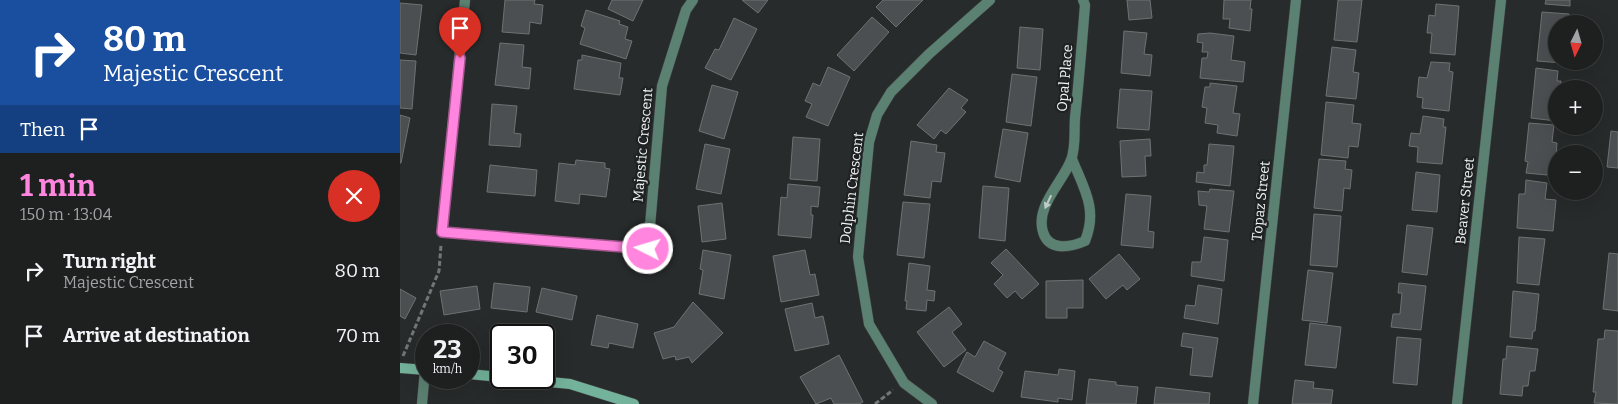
<!DOCTYPE html>
<html lang="en">
<head>
<meta charset="utf-8">
<style>
  body { margin:0; font-family:Bitter,serif; background:#262829; color:#f1f3f6; height:100vh; display:flex; flex-direction:column; font-size:19px; white-space:nowrap }
  * { box-sizing:border-box; margin:0 }
  p { font-size:16px; color:#a1a3a5 }
  .icon { flex:none; width:28px; height:28px; fill:none; stroke:currentColor; stroke-width:2; stroke-linecap:round; stroke-linejoin:round }
  .map { position:relative; flex:1; overflow:hidden }
  .drawer { display:flex; flex-direction:column; background:#1e2020; width:400px }
  .drawer>* { flex:none }
  .banner { background:#1a4fa0; color:#fff; overflow:hidden }
  .needle { width:32px; rotate:185deg }
  .fabs { position:absolute; left:1148px; top:15px; display:grid; gap:10px }
  .fabs a { display:grid; place-items:center; width:55px; height:55px; border-radius:50%; background:#1e2020; box-shadow:0 5px 20px #0002,0 0 0 1px #3c3e3e; font-size:25px }
  .speed { position:absolute; left:15px; top:324px; display:flex; gap:10px; font-size:25px; font-weight:700; text-align:center }
  .speed>* { display:grid; place-content:center; width:65px; height:65px; border-radius:50%; background:#1e2020; box-shadow:0 5px 20px #0002,0 0 0 1px #3c3e3e; line-height:1 }
  .speed small { font-size:12px; font-weight:400 }
  .speed .limit { border:2px solid #111; border-radius:8px; background:#fff; color:#111 }
  .pin { position:absolute; display:grid; place-items:center; width:42px; height:42px; color:#fff; margin:-51px -21px; border-radius:50% 50% 50% 0; rotate:-45deg; box-shadow:0 0 5px #0007 }
  .pin .icon { rotate:45deg }
  .me { position:absolute; width:55px; margin:-28px; rotate:275deg; stroke-linejoin:round; filter:drop-shadow(0 0 4px #0008) }
  .turn { display:flex; align-items:center; gap:18px; height:105px; padding:0 20px; font-size:22px }
  .turn .icon { width:65px; height:65px; stroke-width:2.5 }
  .turn b { display:block; font-size:35px; line-height:42px }
  .then { display:flex; align-items:center; height:48px; padding:0 20px; background:#0003; gap:10px; font-size:19px }
  .round { display:grid; place-items:center; flex:none; width:52px; height:52px; border-radius:26px; background:#262829 }
  .summary { display:flex; align-items:center; justify-content:space-between; height:85px; padding:0 20px }
  h1 { font-size:30px; font-weight:700; line-height:38px; color:#ff85df }
  ul { padding:0; list-style:none }
  li { display:flex; align-items:center; gap:15px; height:65px; padding:0 20px }
  li div { flex:1 }
  li b { display:block; font-size:19px }
  li em { font-style:normal }
  main { display:flex; flex:1; min-height:0 }
  .map>svg:first-child { display:block }
</style>
</head>
<body>
<main>
<section class="drawer">
<div class="banner">
<div class="turn"><svg class="icon" aria-label="right" viewBox="0 0 24 24"><path d="M7 20v-9h11M14 6l5 5-5 5"/></svg><div><b>80 m</b>Majestic Crescent</div></div>
<div class="then">Then<svg class="icon" aria-label="arrive" viewBox="0 0 24 24"><path d="M6 21V4h12l-3 4 3 4H6"/></svg></div>
</div>
<div class="summary"><div><h1>1 min</h1><p>150 m · 13:04</p></div><a class="round" style="background:#d93025;color:#fff"><svg class="icon" aria-label="close" viewBox="0 0 24 24"><path d="M6 6l12 12M18 6L6 18"/></svg></a></div>
<ul>
<li><svg class="icon" aria-label="right" viewBox="0 0 24 24"><path d="M7 20v-9h11M14 6l5 5-5 5"/></svg><div><b>Turn right</b><p>Majestic Crescent</p></div><em>80 m</em></li>
<li><svg class="icon" aria-label="arrive" viewBox="0 0 24 24"><path d="M6 21V4h12l-3 4 3 4H6"/></svg><div><b>Arrive at destination</b></div><em>70 m</em></li>
</ul>
</section>
<div class="map">
<svg width="1218" height="404" viewBox="0 0 1218 404">
  <rect width="100%" height="100%" fill="#282b2b"/>
  <!-- building -->
  <path fill="#4c4f51" stroke="#6e7273" d="M 105,0 L 135,0 L 134,4 L 143,5 L 141,24 L 130,22 L 129,34 L 102,32 Z
    M 212,0 L 243,0 L 233,21 L 208,9 Z
    M 342,0 L 368,0 L 358,13 Z
    M 483,0 L 523,0 L 496,27 L 476,7 Z
    M 727,0 L 750,0 L 752,18 L 729,20 Z
    M 824,0 L 851,0 L 850,9 L 852,9 L 850,31 L 829,28 L 830,19 L 823,19 Z
    M 938,0 L 962,0 L 957,42 L 934,40 Z
    M 1146,0 L 1170,0 L 1170,6 L 1145,4 Z
    M 0,3 L 22,5 L 16,55 L 0,53 Z
    M 1036,4 L 1059,6 L 1055,55 L 1030,53 L 1032,33 L 1027,33 L 1029,15 L 1035,16 Z
    M 186,10 L 220,21 L 219,24 L 228,27 L 225,39 L 232,41 L 226,59 L 180,44 L 185,28 L 181,26 Z
    M 1142,12 L 1169,14 L 1168,24 L 1156,24 L 1156,61 L 1163,61 L 1163,63 L 1137,61 Z
    M 472,17 L 489,32 L 454,71 L 437,55 Z
    M 334,18 L 357,29 L 331,80 L 305,68 L 315,49 L 319,50 Z
    M 620,27 L 643,29 L 640,70 L 617,68 Z
    M 724,31 L 747,33 L 744,54 L 752,55 L 750,76 L 721,73 Z
    M 810,33 L 834,36 L 831,60 L 845,62 L 843,82 L 800,78 L 802,58 L 807,58 L 808,52 L 802,52 L 803,43 L 797,42 L 798,34 Z
    M 100,43 L 124,45 L 122,67 L 131,68 L 129,89 L 95,85 Z
    M 932,47 L 956,50 L 953,72 L 959,73 L 956,99 L 926,96 Z
    M 182,55 L 221,63 L 219,78 L 223,78 L 220,95 L 174,89 L 178,60 L 182,60 Z
    M 0,60 L 16,61 L 12,109 L 0,108 Z
    M 1031,62 L 1050,63 L 1049,71 L 1053,72 L 1049,111 L 1022,108 L 1023,98 L 1017,97 L 1019,77 L 1027,78 Z
    M 428,67 L 450,77 L 428,126 L 406,117 L 412,104 L 405,101 L 413,83 L 420,86 Z
    M 1136,68 L 1158,71 L 1157,81 L 1161,81 L 1160,89 L 1156,89 L 1156,121 L 1131,118 Z
    M 612,74 L 637,77 L 631,126 L 606,122 Z
    M 810,83 L 837,86 L 833,113 L 840,114 L 837,136 L 817,133 L 818,125 L 805,123 L 807,108 L 802,107 L 805,87 L 810,87 Z
    M 312,85 L 338,92 L 324,139 L 299,131 Z
    M 549,88 L 568,100 L 561,108 L 566,112 L 546,134 L 541,130 L 534,139 L 517,125 Z
    M 720,89 L 752,91 L 749,130 L 717,128 Z
    M 926,102 L 954,105 L 952,123 L 961,124 L 958,147 L 949,146 L 948,158 L 921,155 Z
    M 92,104 L 117,106 L 114,133 L 121,134 L 120,147 L 89,145 Z
    M 0,115 L 10,118 L 1,163 L 0,163 Z
    M 1023,116 L 1044,119 L 1043,127 L 1046,127 L 1042,164 L 1017,162 L 1018,147 L 1009,146 L 1011,133 L 1020,134 Z
    M 1129,123 L 1154,125 L 1152,142 L 1157,143 L 1156,156 L 1153,156 L 1152,164 L 1149,164 L 1147,175 L 1126,173 L 1128,162 L 1125,161 Z
    M 603,129 L 628,133 L 620,182 L 595,177 Z
    M 1211,131 L 1218,132 L 1218,168 L 1207,167 Z
    M 393,137 L 420,139 L 417,181 L 390,179 Z
    M 750,139 L 751,156 L 745,156 L 746,176 L 722,177 L 720,141 Z
    M 511,141 L 537,145 L 536,152 L 545,153 L 541,182 L 532,181 L 530,198 L 504,195 Z
    M 305,144 L 330,149 L 321,194 L 296,189 Z
    M 809,144 L 834,146 L 830,186 L 796,182 L 797,172 L 804,173 L 804,165 L 807,165 Z
    M 919,159 L 946,161 L 945,169 L 952,170 L 950,189 L 944,188 L 942,211 L 914,208 Z
    M 176,160 L 205,163 L 205,168 L 210,169 L 206,197 L 180,194 L 179,204 L 155,201 L 159,163 L 175,165 Z
    M 90,165 L 137,170 L 135,196 L 87,192 Z
    M 1016,172 L 1040,175 L 1037,212 L 1012,210 Z
    M 1126,180 L 1147,183 L 1145,199 L 1156,200 L 1153,231 L 1117,228 L 1119,194 L 1125,194 Z
    M 388,184 L 420,187 L 418,207 L 411,206 L 411,215 L 413,215 L 411,238 L 378,235 L 381,197 L 387,198 Z
    M 583,186 L 609,188 L 605,241 L 579,238 Z
    M 810,189 L 834,191 L 829,232 L 804,229 L 807,206 L 799,205 L 798,191 L 809,192 Z
    M 726,194 L 751,196 L 748,231 L 754,232 L 753,248 L 721,245 Z
    M 503,202 L 530,204 L 524,258 L 497,255 Z
    M 322,203 L 326,239 L 302,242 L 298,206 Z
    M 914,214 L 941,216 L 937,267 L 910,265 Z
    M 1007,225 L 1033,228 L 1027,275 L 1002,272 Z
    M 804,237 L 828,240 L 824,281 L 791,276 L 792,262 L 801,262 Z
    M 1119,237 L 1145,239 L 1139,285 L 1117,283 Z
    M 606,249 L 639,284 L 622,299 L 615,291 L 607,298 L 594,284 L 603,275 L 591,263 Z
    M 303,250 L 331,255 L 324,299 L 299,294 L 303,270 L 300,269 Z
    M 405,250 L 410,275 L 415,274 L 419,295 L 381,302 L 373,256 Z
    M 1209,253 L 1218,254 L 1218,311 L 1203,309 Z
    M 719,254 L 740,279 L 727,290 L 723,285 L 706,299 L 689,279 Z
    M 509,263 L 530,266 L 527,290 L 535,291 L 534,301 L 527,300 L 526,311 L 506,309 L 507,301 L 505,301 Z
    M 908,270 L 933,273 L 927,323 L 902,320 Z
    M 683,280 L 683,308 L 667,308 L 667,318 L 646,318 L 646,281 Z
    M 94,283 L 130,287 L 127,312 L 91,308 Z
    M 999,283 L 1026,286 L 1021,330 L 991,327 L 993,314 L 1000,314 L 1002,293 L 998,293 Z
    M 798,285 L 822,289 L 818,324 L 784,318 L 786,305 L 795,306 Z
    M 77,286 L 80,309 L 44,315 L 40,291 Z
    M 142,288 L 177,296 L 172,320 L 136,312 Z
    M 0,289 L 16,298 L 5,319 L 0,316 Z
    M 1113,291 L 1139,294 L 1135,331 L 1133,331 L 1132,339 L 1110,337 Z
    M 293,302 L 323,333 L 292,363 L 289,357 L 276,360 L 275,356 L 263,359 L 254,333 L 274,327 Z
    M 412,303 L 415,318 L 423,316 L 429,344 L 395,351 L 385,309 Z
    M 549,307 L 562,324 L 552,332 L 566,350 L 544,367 L 517,332 Z
    M 197,315 L 238,324 L 233,348 L 209,343 L 208,348 L 191,345 Z
    M 910,323 L 941,327 L 936,368 L 905,365 Z
    M 1205,330 L 1218,331 L 1218,404 L 1194,403 L 1196,392 L 1193,392 L 1198,339 L 1204,339 Z
    M 783,333 L 818,338 L 812,377 L 790,375 L 793,348 L 781,346 Z
    M 997,337 L 1021,339 L 1017,385 L 993,383 Z
    M 584,341 L 606,353 L 598,369 L 603,372 L 593,392 L 557,372 L 567,352 L 575,357 Z
    M 1107,346 L 1138,349 L 1135,371 L 1130,371 L 1128,386 L 1123,386 L 1122,396 L 1100,394 L 1103,359 L 1106,359 Z
    M 439,355 L 463,402 L 459,404 L 434,404 L 431,398 L 416,404 L 400,377 Z
    M 659,369 L 675,371 L 672,400 L 658,398 L 658,402 L 621,397 L 625,371 L 658,375 Z
    M 689,379 L 716,382 L 716,385 L 738,387 L 736,404 L 686,404 Z
    M 895,380 L 914,382 L 913,388 L 933,390 L 931,404 L 892,404 Z
    M 756,387 L 810,393 L 809,404 L 754,404 Z"/>
  <g fill="none" stroke-linecap="round" stroke-linejoin="round">
    <!-- street casing -->
    <g stroke="#444747" stroke-width="11">
      <path id="street" d="M 65,0 L 42,232 L 248,249 L 262,86 L 286,10 L 293,0
        M 672,159 C 684,189 698,209 685,241 C 671,247 649,252 643,232 C 635,206 663,182 671,160 C 676,148 674,131 675,118 C 679,80 682,43 685,5 L 683,0
        M 22,404 L 25,370
        M 532,404 L 504,383 L 469,324 L 458,257 L 469,142 L 477,115 L 491,92 L 529,54 L 590,0
        M 853,404 L 896,0
        M 1057,404 L 1101,0"/>
    </g>
    <!-- secondary casing -->
    <g stroke="#444747" stroke-width="11">
      <path id="secondary" d="M 0,368 L 26,370
        M 69,374 L 170,384 L 234,404"/>
    </g>
    <!-- path -->
    <path stroke="#747676" stroke-width="3" stroke-dasharray="5 2.5" stroke-linecap="butt" d="M 3,356 L 39,271 L 41,245
      M 475,404 L 493,390"/>
    <!-- street -->
    <use href="#street" stroke="#5b8172" stroke-width="10"/>
    <!-- secondary -->
    <use href="#secondary" stroke="#74b39b" stroke-width="10"/>
  </g>
  <!-- one-way arrows -->
  <defs><path id="oneway-solid" d="M-6-.8H1V-3.2L6.5 0L1 3.2V.8H-6Z" transform="scale(1.25)"/></defs>
  <use fill="#beccc7" href="#oneway-solid" transform="translate(648 202) rotate(115)"/>
  <g fill="none" stroke-linecap="round" stroke-linejoin="round">
    <!-- route casing -->
    <g stroke="#a65691" stroke-width="12">
      <path id="route" d="M 60,58 L 42,232 L 248,249"/>
    </g>
    <!-- route -->
    <use href="#route" stroke="#ff85df" stroke-width="9"/>
  </g>
  <g text-anchor="middle" dominant-baseline="central" stroke-width="4.5" stroke-linejoin="round" paint-order="stroke">
    <!-- street labels -->
    <g font-size="14" fill="#f3f5f5" stroke="#1f2222">
      <text transform="translate(665 78) rotate(-85)">Opal Place</text>
      <text transform="translate(243 145) rotate(-85)">Majestic Crescent</text>
      <text transform="translate(452 188) rotate(-83)">Dolphin Crescent</text>
      <text transform="translate(861 201) rotate(-84)">Topaz Street</text>
      <text transform="translate(1065 201) rotate(-84)">Beaver Street</text>
    </g>
  </g>
</svg>
<div class="fabs">
<a><svg class="needle" viewBox="-14 -14 28 28"><path d="M0-13l5 13h-10z" fill="#e53935"/><path d="M0 13l5-13h-10z" fill="#a1a3a5"/></svg></a>
<a>+</a>
<a>−</a>
</div>
<div class="speed"><div>23<small>km/h</small></div><div class="limit">30</div></div>
<div class="pin" style="left:60px;top:58px;background:#d93025"><svg class="icon" aria-label="arrive" viewBox="0 0 24 24"><path d="M6 21V4h12l-3 4 3 4H6"/></svg></div>
<svg class="me" style="left:248px;top:249px" viewBox="-20 -20 40 40"><circle r="17" fill="#ff85df" stroke="#fff" stroke-width="3"/><path d="M0-11L8 9 0 5-8 9z" fill="#fff"/></svg>
</div>
</main>
</body>
</html>
